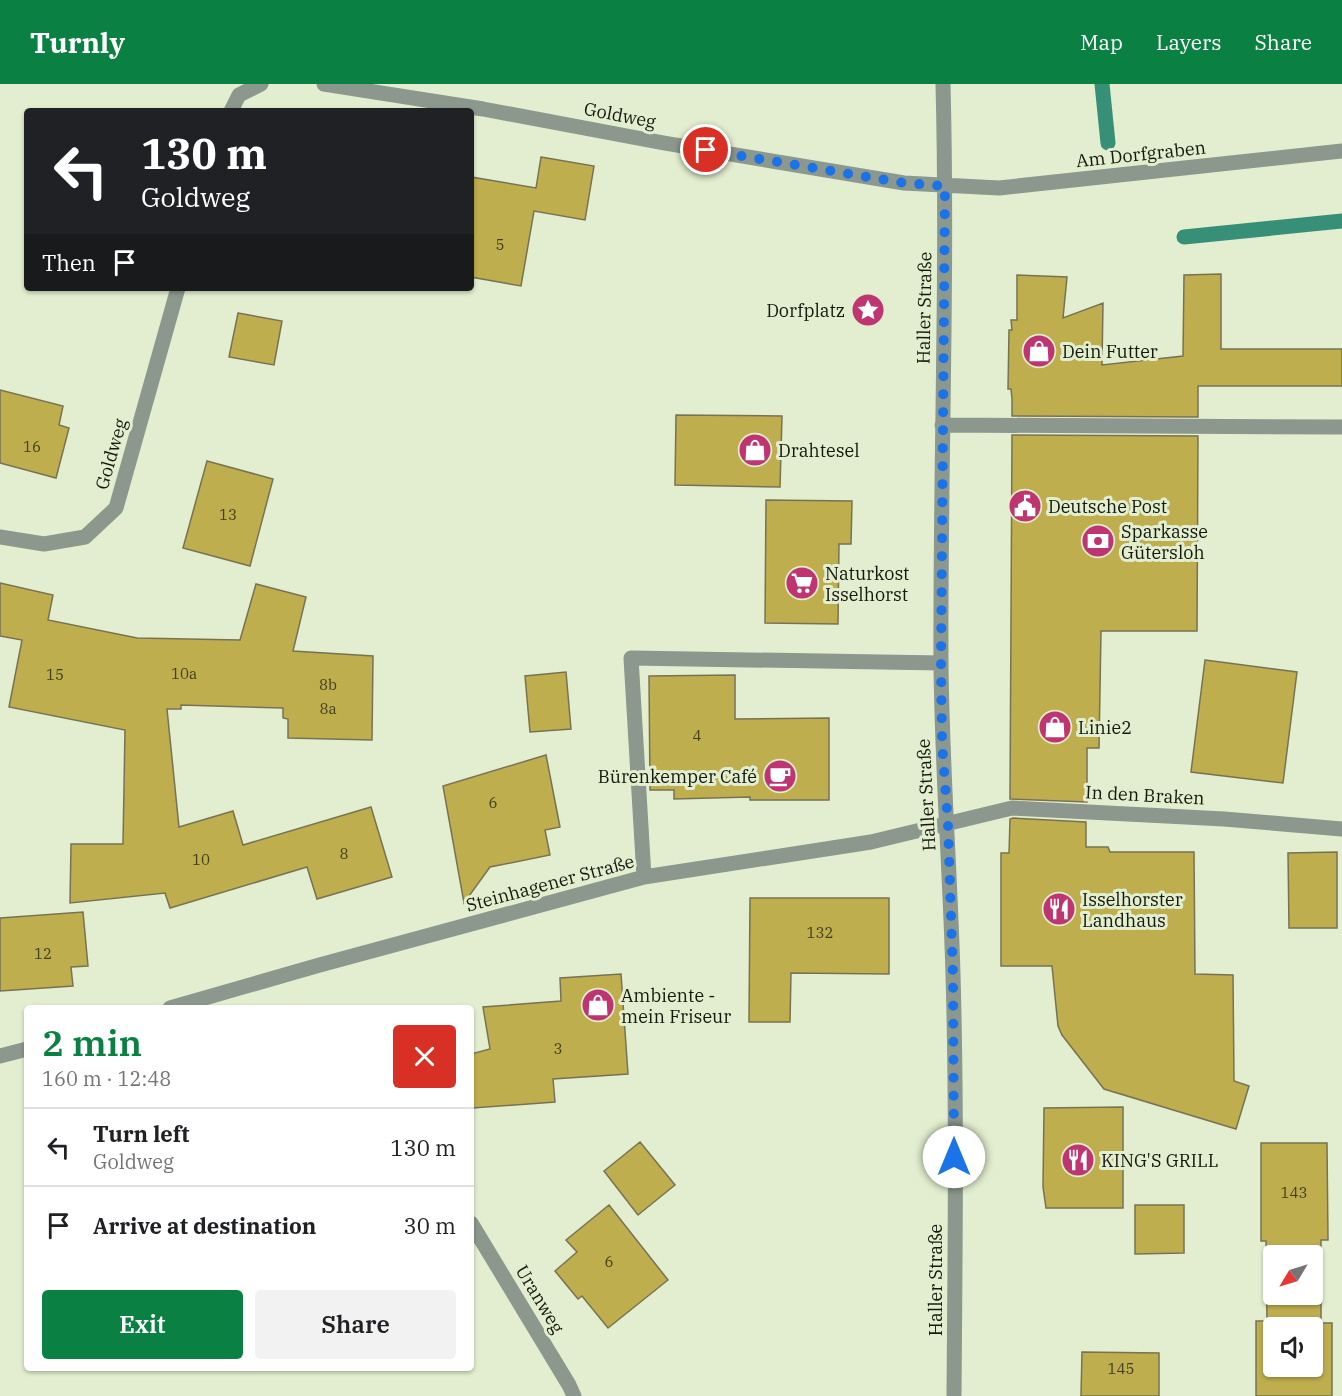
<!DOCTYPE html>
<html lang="en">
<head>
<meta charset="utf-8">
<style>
  body { margin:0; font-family:"IBM Plex Serif",serif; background:#f2f2f2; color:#202124; height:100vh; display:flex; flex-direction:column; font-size:22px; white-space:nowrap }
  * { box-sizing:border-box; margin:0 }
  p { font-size:20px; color:#757577 }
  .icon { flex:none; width:33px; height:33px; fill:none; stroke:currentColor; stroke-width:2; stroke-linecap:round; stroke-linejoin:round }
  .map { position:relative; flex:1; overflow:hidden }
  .drawer { position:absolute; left:24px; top:921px; width:450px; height:366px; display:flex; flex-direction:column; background:#fff; border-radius:6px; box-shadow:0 2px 4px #0004 }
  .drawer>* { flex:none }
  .top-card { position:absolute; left:24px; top:24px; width:450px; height:183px; border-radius:6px; box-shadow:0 2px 4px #0004; background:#202124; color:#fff; overflow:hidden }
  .needle { width:39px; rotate:232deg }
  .buttons { position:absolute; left:1263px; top:1161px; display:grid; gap:12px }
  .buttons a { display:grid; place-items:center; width:60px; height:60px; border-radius:6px; background:#fff; box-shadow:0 2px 4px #0004; font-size:30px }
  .pin { position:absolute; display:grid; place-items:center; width:51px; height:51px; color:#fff; margin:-26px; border:3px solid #fff; border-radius:50%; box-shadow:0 2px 6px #0007 }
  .me { position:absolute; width:66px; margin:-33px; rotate:0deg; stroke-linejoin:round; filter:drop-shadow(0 0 4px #0008) }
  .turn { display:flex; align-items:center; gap:21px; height:126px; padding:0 18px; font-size:27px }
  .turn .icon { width:78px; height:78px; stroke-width:2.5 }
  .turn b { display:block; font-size:42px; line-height:51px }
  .then { display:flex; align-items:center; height:57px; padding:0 18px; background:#0003; gap:12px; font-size:22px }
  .round { display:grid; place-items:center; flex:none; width:63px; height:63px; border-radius:6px; background:#f2f2f2 }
  .summary { display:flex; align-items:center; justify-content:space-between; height:102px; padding:0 18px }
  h1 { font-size:36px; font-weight:600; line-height:45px; color:#0b8043 }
  .cta { display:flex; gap:12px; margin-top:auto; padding:12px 18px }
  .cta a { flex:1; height:69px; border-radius:6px; background:#0b8043; color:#fff; font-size:24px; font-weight:600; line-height:69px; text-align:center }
  .cta a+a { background:#f2f2f2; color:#202124 }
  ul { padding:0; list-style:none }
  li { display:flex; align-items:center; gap:18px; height:78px; padding:0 18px; border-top:2px solid #e0e0e0 }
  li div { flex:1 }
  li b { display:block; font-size:22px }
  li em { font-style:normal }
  header { display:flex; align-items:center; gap:36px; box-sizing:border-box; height:84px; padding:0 30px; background:#0b8043; color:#fff }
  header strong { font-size:28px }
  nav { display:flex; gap:33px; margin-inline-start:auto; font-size:21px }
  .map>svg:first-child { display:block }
</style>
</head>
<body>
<header>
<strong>Turnly</strong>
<nav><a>Map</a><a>Layers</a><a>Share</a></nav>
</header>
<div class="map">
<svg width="1342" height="1312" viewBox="0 0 1342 1312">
  <rect width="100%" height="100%" fill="#e2eecf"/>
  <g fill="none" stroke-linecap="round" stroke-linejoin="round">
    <!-- stream -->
    <path stroke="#378f77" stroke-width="15" d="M 1102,0 L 1108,59
      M 1184,153 L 1342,137"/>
  </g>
  <!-- building -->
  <path fill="#bfae4e" stroke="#787255" stroke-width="1.5" fill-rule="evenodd" d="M 541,73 L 594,82 L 585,136 L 534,127 L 521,202 L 471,193 L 471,93 L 536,104 Z
    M 1221,190 L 1221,265 L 1342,265 L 1342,302 L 1198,302 L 1198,333 L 1012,332 L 1012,315 L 1011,305 L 1008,305 L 1009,246 L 1012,246 L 1011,236 L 1017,236 L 1017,191 L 1067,193 L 1063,234 L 1103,219 L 1102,281 L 1183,272 L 1184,191 Z
    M 238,229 L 282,237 L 274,281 L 229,273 Z
    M 0,306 L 63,322 L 59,341 L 69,344 L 56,394 L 0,379 Z
    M 676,331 L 782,332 L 780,403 L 675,401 Z
    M 1012,351 L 1198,352 L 1197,547 L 1101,547 L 1099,664 L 1087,664 L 1087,718 L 1010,715 Z
    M 207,377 L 273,395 L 250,482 L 183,464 Z
    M 766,416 L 852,417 L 851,460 L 839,460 L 838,540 L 765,539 Z
    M 0,499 L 53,511 L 48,536 L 137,554 L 240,556 L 256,500 L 306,513 L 293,567 L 373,572 L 372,656 L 288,654 L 288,635 L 283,634 L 283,624 L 181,621 L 181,625 L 167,625 L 179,743 L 233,727 L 243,761 L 371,723 L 392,793 L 317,815 L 307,783 L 170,824 L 165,809 L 70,819 L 71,760 L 123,760 L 125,646 L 9,623 L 22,556 L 0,552 Z
    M 1205,576 L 1297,588 L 1283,699 L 1191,688 Z
    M 566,588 L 571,645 L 530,648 L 525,592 Z
    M 735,591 L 735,635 L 829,634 L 829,716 L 750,716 L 750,713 L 674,715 L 674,706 L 650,706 L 649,592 Z
    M 546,671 L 560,743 L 545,746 L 550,771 L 490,783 L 464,819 L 443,702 Z
    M 1013,734 L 1086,738 L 1086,763 L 1108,763 L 1110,768 L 1194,768 L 1195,890 L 1233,891 L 1234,997 L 1249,1002 L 1236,1045 L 1104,1005 L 1062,951 L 1058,942 L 1052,882 L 1001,882 L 1001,769 L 1009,769 L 1010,735 Z
    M 1337,768 L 1337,844 L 1289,844 L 1288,769 Z
    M 750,814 L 889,814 L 889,890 L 791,889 L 790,938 L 749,938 Z
    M 83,828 L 88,882 L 71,883 L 73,902 L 0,907 L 0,834 Z
    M 621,890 L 628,990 L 553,995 L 555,1018 L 473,1024 L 471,970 L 490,965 L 483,923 L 561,917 L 560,894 Z
    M 1123,1023 L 1123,1124 L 1046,1124 L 1043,1103 L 1044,1024 Z
    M 640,1058 L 675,1101 L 638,1131 L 604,1087 Z
    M 1261,1059 L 1327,1059 L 1328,1156 L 1321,1156 L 1321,1239 L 1332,1239 L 1332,1312 L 1256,1312 L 1256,1237 L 1267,1237 L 1266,1157 L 1261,1157 ZM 1274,1172 L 1312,1172 L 1312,1210 L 1274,1210 ZM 1274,1244 L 1312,1244 L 1312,1282 L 1274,1282 Z
    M 609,1121 L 668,1196 L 608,1244 L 582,1212 L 578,1215 L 555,1187 L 577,1168 L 566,1156 Z
    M 1135,1121 L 1184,1121 L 1184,1169 L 1135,1170 Z
    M 1082,1268 L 1159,1269 L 1159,1312 L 1081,1312 Z"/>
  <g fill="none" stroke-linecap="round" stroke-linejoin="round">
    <!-- minor -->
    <path stroke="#8c978d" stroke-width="15" d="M 324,0 L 483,25 L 664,59 L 904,99 L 999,104 L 1342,67
      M 943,0 C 948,193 940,387 941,580 C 942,684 950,787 953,890 C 957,1030 955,1172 954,1312
      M 231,27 L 239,11 L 261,0
      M 942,341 L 1342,343
      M 0,453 L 44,460 L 85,453 L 116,424 L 178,204
      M 644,793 L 631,574 L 941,579
      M 170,924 L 316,882 L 644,793 L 871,758 L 1012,724 L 1224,735 L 1342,745
      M 0,972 L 27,965
      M 471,1139 L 569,1301 L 574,1312"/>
  </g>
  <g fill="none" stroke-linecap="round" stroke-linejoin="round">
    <!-- route -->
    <path stroke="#1a73e8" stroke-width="10" stroke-dasharray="0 18" d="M 706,66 L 904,99 L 945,102 L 941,579 L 942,659 L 948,740 L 953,892 L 954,1073"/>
  </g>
  <!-- icons -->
  <defs>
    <g id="sight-disc" transform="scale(1.725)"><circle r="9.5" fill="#be3571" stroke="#e2eecf"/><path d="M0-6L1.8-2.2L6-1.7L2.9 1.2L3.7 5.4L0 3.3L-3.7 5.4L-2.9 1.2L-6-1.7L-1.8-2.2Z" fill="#fff"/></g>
    <g id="shop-disc" transform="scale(1.725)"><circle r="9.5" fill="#be3571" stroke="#e2eecf"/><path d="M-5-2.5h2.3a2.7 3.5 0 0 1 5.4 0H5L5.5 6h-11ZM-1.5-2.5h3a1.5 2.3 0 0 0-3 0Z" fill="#fff"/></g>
    <g id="civic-disc" transform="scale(1.725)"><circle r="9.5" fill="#be3571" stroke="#e2eecf"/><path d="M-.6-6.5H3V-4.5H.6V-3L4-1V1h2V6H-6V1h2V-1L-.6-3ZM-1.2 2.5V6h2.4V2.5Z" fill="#fff"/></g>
    <g id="bank-disc" transform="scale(1.725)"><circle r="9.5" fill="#be3571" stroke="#e2eecf"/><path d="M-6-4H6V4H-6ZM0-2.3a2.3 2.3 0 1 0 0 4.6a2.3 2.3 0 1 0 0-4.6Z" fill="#fff"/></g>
    <g id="supermarket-disc" transform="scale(1.725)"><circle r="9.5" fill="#be3571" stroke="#e2eecf"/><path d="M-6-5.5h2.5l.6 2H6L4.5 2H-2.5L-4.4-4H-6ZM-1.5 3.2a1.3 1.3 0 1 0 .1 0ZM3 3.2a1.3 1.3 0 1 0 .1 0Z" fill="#fff"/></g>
    <g id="cafe-disc" transform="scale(1.725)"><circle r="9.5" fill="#be3571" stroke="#e2eecf"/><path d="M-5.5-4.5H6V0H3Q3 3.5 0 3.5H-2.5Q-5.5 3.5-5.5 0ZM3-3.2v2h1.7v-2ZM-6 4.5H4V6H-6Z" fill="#fff"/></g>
    <g id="restaurant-disc" transform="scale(1.725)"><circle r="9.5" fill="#be3571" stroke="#e2eecf"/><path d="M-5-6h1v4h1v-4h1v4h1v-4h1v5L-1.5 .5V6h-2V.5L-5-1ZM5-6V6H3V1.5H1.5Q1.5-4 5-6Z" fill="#fff"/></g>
  </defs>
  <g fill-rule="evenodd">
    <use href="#sight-disc" x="868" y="226"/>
    <use href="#shop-disc" x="1039" y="267"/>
    <use href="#shop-disc" x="755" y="366"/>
    <use href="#civic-disc" x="1025" y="422"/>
    <use href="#bank-disc" x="1098" y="457"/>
    <use href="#supermarket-disc" x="802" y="499"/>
    <use href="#shop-disc" x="1055" y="643"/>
    <use href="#cafe-disc" x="780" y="692"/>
    <use href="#restaurant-disc" x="1059" y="825"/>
    <use href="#shop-disc" x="598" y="921"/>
    <use href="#restaurant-disc" x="1078" y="1076"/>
  </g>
  <g text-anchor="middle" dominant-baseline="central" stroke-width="6" stroke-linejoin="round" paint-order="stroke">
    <!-- number labels -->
    <g font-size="15" fill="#403e1d">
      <text x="500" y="160">5</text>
      <text x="32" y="362">16</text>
      <text x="228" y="430">13</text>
      <text x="184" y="589">10a</text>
      <text x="55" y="590">15</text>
      <text x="328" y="600">8b</text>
      <text x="328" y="624">8a</text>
      <text x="697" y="651">4</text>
      <text x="493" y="718">6</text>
      <text x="344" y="769">8</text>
      <text x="201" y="775">10</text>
      <text x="820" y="848">132</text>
      <text x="43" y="869">12</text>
      <text x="558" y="964">3</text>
      <text x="1294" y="1108">143</text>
      <text x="609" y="1177">6</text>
      <text x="1121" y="1284">145</text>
    </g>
    <!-- street labels -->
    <g font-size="18" fill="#15190d" stroke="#e2eecf">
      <text transform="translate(620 31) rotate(11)">Goldweg</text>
      <text transform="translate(1141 70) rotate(-6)">Am Dorfgraben</text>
      <text transform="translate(924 224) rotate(-89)">Haller Straße</text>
      <text transform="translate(111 370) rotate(-74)">Goldweg</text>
      <text transform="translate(926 711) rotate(-93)">Haller Straße</text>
      <text transform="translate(1145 711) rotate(3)">In den Braken</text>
      <text transform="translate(550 799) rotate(-15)">Steinhagener Straße</text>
      <text transform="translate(935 1196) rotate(-90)">Haller Straße</text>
      <text transform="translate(540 1215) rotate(59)">Uranweg</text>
    </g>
    <!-- poi labels -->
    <g font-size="18" fill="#15190d" stroke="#e2eecf" text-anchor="start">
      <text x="845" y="226" text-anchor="end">Dorfplatz</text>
      <text x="1062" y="267">Dein Futter</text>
      <text x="778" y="366">Drahtesel</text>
      <text x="1048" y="422">Deutsche Post</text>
      <text x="1121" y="447">Sparkasse<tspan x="1121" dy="21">Gütersloh</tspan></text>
      <text x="825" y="489">Naturkost<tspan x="825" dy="21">Isselhorst</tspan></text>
      <text x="1078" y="643">Linie2</text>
      <text x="757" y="692" text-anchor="end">Bürenkemper Café</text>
      <text x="1082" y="815">Isselhorster<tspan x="1082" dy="21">Landhaus</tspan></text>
      <text x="621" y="911">Ambiente -<tspan x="621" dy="21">mein Friseur</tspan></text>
      <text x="1101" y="1076">KING'S GRILL</text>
    </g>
  </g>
</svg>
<div class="buttons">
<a><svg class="needle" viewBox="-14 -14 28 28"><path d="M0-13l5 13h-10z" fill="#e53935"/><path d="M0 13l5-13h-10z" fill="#757577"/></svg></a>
<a><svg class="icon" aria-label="sound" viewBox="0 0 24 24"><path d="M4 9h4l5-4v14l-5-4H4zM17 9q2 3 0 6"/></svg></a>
</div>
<div class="pin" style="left:706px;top:66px;background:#d93025"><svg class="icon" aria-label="arrive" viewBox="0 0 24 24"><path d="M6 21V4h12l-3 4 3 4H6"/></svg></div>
<svg class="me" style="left:954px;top:1073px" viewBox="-20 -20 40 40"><circle r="19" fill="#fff"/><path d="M0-13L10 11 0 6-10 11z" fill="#1a73e8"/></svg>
<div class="top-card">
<div class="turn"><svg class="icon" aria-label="left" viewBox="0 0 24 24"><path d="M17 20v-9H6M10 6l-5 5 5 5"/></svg><div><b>130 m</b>Goldweg</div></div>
<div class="then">Then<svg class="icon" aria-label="arrive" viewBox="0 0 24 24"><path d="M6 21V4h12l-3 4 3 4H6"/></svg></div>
</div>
<section class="drawer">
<div class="summary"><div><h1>2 min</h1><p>160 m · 12:48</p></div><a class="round" style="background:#d93025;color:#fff"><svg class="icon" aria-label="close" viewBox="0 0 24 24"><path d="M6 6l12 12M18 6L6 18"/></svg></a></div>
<ul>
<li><svg class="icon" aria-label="left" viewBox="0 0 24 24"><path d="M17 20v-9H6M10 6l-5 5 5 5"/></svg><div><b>Turn left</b><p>Goldweg</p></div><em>130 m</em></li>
<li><svg class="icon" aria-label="arrive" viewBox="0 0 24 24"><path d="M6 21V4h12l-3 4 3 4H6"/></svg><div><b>Arrive at destination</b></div><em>30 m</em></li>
</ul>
<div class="cta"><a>Exit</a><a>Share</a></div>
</section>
</div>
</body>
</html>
